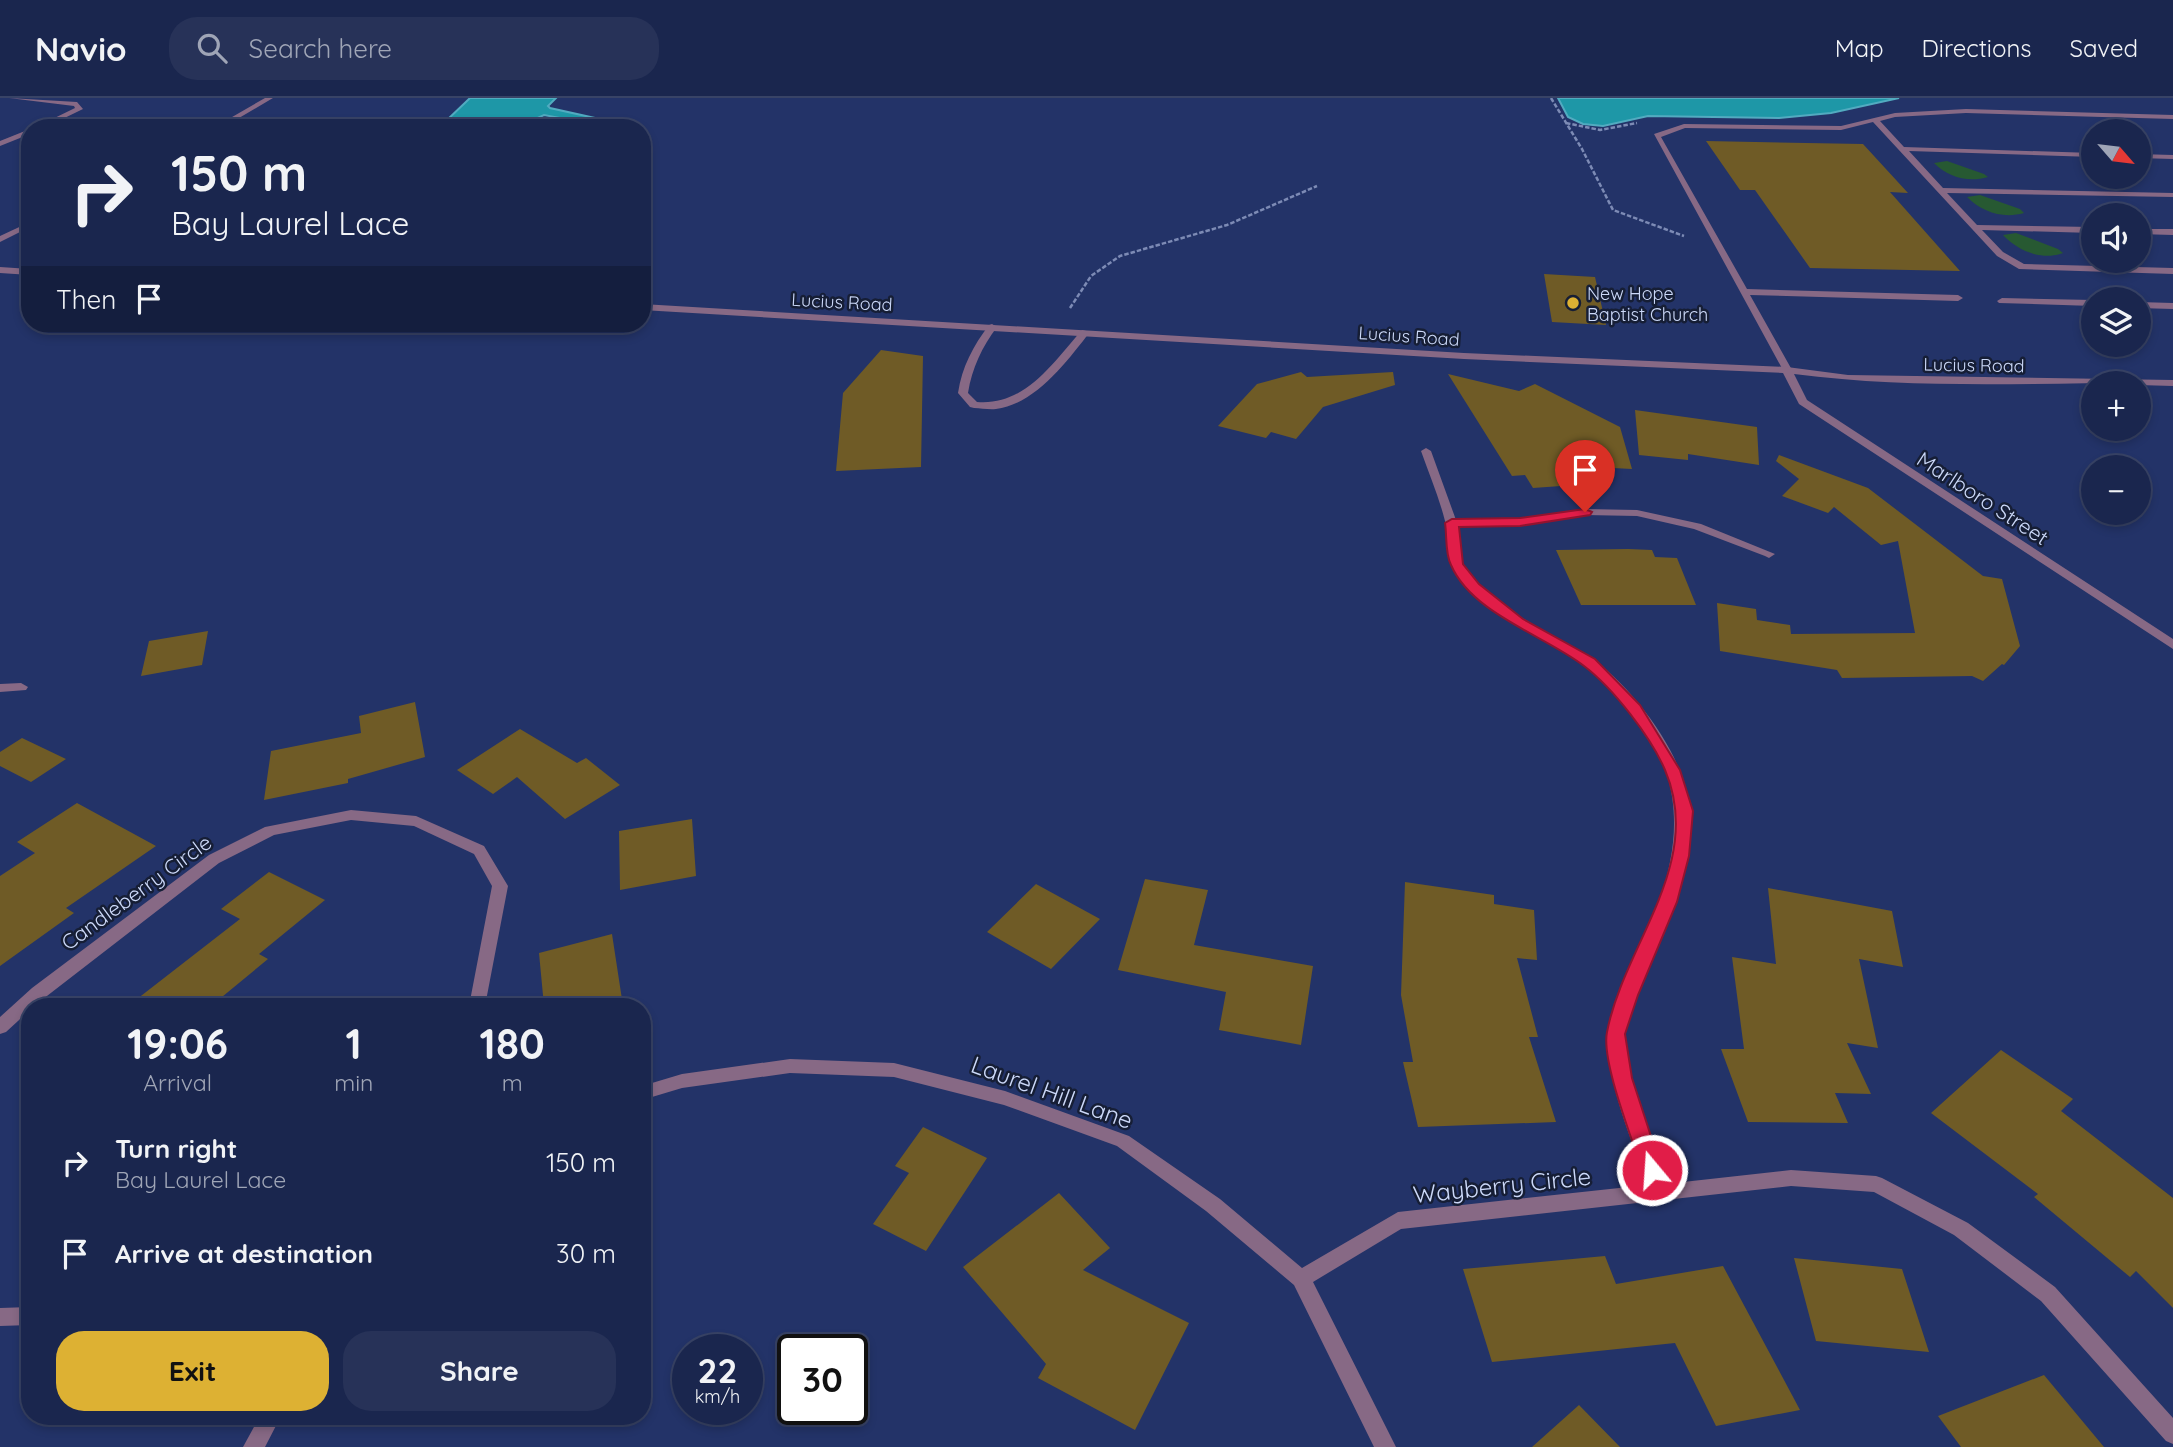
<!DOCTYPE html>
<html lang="en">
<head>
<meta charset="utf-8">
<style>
  body { margin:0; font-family:Quicksand,sans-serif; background:#273258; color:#f1f3f6; height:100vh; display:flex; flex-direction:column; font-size:26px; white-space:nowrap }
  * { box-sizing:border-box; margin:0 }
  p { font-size:23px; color:#9fa5b6 }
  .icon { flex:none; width:38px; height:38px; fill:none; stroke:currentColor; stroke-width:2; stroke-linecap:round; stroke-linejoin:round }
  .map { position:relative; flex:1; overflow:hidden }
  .details { position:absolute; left:21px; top:900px; width:630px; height:427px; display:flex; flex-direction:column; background:#1a264e; border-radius:28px; box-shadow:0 4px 10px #0003,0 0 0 2px #384366 }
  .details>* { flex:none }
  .hud { position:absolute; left:21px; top:21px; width:630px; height:214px; border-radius:28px; box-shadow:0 4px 10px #0003,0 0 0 2px #384366; background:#1a264e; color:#f1f3f6; overflow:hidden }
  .needle { width:46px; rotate:118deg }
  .tools { position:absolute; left:2081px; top:21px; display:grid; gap:14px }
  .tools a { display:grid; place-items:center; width:70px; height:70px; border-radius:50%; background:#1a264e; box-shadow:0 4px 10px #0003,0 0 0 2px #384366; font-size:35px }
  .speed { position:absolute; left:672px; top:1236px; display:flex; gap:14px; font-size:35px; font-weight:700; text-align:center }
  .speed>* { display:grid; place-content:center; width:91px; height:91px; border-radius:50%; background:#1a264e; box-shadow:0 4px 10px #0003,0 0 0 2px #384366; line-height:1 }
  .speed small { font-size:18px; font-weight:400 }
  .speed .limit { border:4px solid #111; border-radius:10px; background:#fff; color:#111 }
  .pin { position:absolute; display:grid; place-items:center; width:60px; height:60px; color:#fff; margin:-72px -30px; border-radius:50% 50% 50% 0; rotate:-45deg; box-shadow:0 0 7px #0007 }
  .pin .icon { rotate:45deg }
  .me { position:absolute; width:77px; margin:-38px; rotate:342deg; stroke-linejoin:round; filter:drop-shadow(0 0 5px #0008) }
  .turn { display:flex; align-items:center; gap:24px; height:147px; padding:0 35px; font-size:32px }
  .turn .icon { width:91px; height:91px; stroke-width:2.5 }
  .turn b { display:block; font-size:49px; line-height:60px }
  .then { display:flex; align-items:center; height:66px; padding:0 35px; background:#0003; gap:14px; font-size:26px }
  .eta { display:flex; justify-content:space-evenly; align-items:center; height:119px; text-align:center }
  .eta b { font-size:42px; font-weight:800; line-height:49px }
  .cta { display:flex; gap:14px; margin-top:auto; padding:14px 35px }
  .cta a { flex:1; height:80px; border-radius:28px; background:#ddb133; color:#111; font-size:28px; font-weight:800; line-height:80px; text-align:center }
  .cta a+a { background:#273258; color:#f1f3f6 }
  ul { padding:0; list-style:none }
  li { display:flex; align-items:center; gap:21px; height:91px; padding:0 35px }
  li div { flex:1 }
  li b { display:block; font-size:26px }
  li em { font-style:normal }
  header { display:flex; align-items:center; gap:42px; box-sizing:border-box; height:98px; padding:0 35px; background:#1a264e; border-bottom:2px solid #384366 }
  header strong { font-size:33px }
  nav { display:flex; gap:38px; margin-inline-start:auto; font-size:24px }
  .search { width:490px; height:63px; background:#273258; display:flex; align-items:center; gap:18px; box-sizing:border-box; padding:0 24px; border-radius:28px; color:#9fa5b6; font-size:26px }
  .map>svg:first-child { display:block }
</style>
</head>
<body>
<header>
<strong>Navio</strong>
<div class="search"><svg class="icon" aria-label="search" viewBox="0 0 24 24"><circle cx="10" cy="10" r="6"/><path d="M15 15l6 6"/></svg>Search here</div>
<nav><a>Map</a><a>Directions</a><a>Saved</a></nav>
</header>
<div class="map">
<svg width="2173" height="1349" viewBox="0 0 2173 1349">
  <rect width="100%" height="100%" fill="#233368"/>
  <!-- green -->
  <path fill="#275932" d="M 1947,63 L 1984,76 L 1988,79 C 1968,85 1948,79 1934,65 Z
    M 1980,97 L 2020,111 L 2024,115 C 2003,121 1982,114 1967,99 Z
    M 2016,135 L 2058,151 L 2063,155 C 2042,163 2018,153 2003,137 Z"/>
  <!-- water -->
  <path fill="#1e97a7" stroke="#52abc0" stroke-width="2" d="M 470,0 L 556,0 L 548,8 L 550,10 L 640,30 L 614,30 L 544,17 L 520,28 L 509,29 L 445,24 Z
    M 1558,0 L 1899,0 L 1831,15 L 1779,20 L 1648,18 L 1603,28 L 1583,26 L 1568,19 Z"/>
  <!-- building -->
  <path fill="#6f5b26" d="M 1706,43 L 1863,46 L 1908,95 L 1890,94 L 1960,173 L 1810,170 L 1755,92 L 1740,92 Z
    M 1544,176 L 1595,179 L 1606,227 L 1552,224 Z
    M 881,252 L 923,258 L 921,369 L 836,373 L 843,295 Z
    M 1301,274 L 1307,279 L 1393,274 L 1395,287 L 1323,309 L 1296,341 L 1271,334 L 1266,340 L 1218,328 L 1257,286 Z
    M 1448,276 L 1519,293 L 1535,286 L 1620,329 L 1632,371 L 1613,370 L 1614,376 L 1565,373 L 1575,387 L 1533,390 L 1525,377 L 1512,378 Z
    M 1635,312 L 1757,329 L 1759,367 L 1688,356 L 1688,362 L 1639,357 Z
    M 1779,357 L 1868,390 L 1983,478 L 2002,481 L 2020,548 L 2004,567 L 2002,566 L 1983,583 L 1972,578 L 1842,580 L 1837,572 L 1720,553 L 1717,505 L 1756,511 L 1757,522 L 1790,527 L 1791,536 L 1915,535 L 1898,443 L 1881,447 L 1834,409 L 1828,415 L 1782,398 L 1799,381 L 1776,363 Z
    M 1628,451 L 1652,452 L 1655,459 L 1677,460 L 1696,507 L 1581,507 L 1556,452 Z
    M 208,533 L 202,567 L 141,578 L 149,543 Z
    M 415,604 L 425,659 L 348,681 L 348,685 L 264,702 L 271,653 L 361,635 L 359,618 Z
    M 520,631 L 577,665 L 586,660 L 620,687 L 565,721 L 517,679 L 493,696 L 457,672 Z
    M 22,640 L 66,661 L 31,684 L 0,668 L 0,654 Z
    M 77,705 L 156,748 L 66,810 L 74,815 L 0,868 L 0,778 L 35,755 L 17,744 Z
    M 692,721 L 696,778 L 620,792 L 619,733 Z
    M 269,774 L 325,802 L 259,856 L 268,861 L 211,908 L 128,908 L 240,821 L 221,811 Z
    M 1145,781 L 1208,792 L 1194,847 L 1313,868 L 1301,947 L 1219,932 L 1226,894 L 1118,872 Z
    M 1405,784 L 1494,797 L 1494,806 L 1534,812 L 1537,862 L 1517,860 L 1538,939 L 1529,939 L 1556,1024 L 1418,1029 L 1403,964 L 1413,964 L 1401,897 Z
    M 1036,786 L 1100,821 L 1051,871 L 987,834 Z
    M 1768,790 L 1892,813 L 1903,869 L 1859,861 L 1878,950 L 1847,945 L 1871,996 L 1835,995 L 1848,1025 L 1748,1024 L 1721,951 L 1744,951 L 1732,859 L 1776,866 Z
    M 612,836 L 623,908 L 544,908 L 539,855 Z
    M 2001,952 L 2073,1001 L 2061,1013 L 2173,1100 L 2173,1210 L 2136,1173 L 2130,1179 L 2034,1099 L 2038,1096 L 1931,1015 Z
    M 923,1029 L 987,1060 L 926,1153 L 873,1126 L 909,1075 L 895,1068 Z
    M 1059,1095 L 1110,1150 L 1083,1172 L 1189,1225 L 1135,1332 L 1038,1280 L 1046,1266 L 963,1169 Z
    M 1605,1158 L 1616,1186 L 1723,1168 L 1800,1312 L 1716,1328 L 1675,1245 L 1492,1264 L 1463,1171 Z
    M 1794,1160 L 1902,1171 L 1929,1254 L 1816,1243 Z
    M 2044,1277 L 2104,1349 L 1961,1349 L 1938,1318 Z
    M 1579,1307 L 1620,1349 L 1532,1349 Z"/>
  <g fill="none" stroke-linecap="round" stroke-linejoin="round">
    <!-- path -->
    <path stroke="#7d8bb5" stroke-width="2.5" stroke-dasharray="4.5 2" stroke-linecap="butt" d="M 1551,0 L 1582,51 L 1613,112 L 1684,138
      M 1566,25 L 1600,32 L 1637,25
      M 1070,210 L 1091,178 L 1120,158 L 1227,127 L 1317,88"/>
    <!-- service -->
    <path fill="#876985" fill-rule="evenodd" d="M 9,0 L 77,4 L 83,11 L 44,30 L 34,30 L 75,10 L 74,8 Z
      M 265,0 L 273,0 L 222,30 L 213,30 Z
      M 1966,11 L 2173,17 L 2173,21 L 1966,15 L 1895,19 L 1880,23 L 1904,49 L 2093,55 L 2093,59 L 1909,53 L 1943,90 L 2173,95 L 2173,99 L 1947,95 L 1977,127 L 2093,129 L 2093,135 L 1982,132 L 2003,154 L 2024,166 L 2173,170 L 2173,176 L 2019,171 L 1997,158 L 1873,24 L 1841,32 L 1685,30 L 1661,39 L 1747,191 L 1958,197 L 1963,200 L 1958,203 L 1750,197 L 1792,272 L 1784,274 L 1654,36 L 1684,26 L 1841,28 L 1895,15 Z
      M 30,31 L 30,36 L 0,48 L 0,43 Z
      M 2138,56 L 2173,57 L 2173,61 L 2138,60 Z
      M 30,124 L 30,129 L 0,144 L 0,138 Z
      M 2138,131 L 2173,131 L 2173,137 L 2138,136 Z
      M 2002,200 L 2093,202 L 2093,208 L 1999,205 L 1997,203 Z
      M 2138,204 L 2173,205 L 2173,211 L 2138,210 Z
      M 992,226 L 997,229 C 982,249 972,270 968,295 L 977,304 C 1025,308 1053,265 1082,232 L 1090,234 C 1067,263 1036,306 996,311 C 989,312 981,310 974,310 L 970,309 L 958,295 C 962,269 973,248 989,227 Z"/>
    <!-- minor -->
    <path fill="#876985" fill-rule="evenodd" d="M 1426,350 L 1431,353 L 1456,422 L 1520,421 L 1585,411 L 1637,412 L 1701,426 L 1775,456 L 1769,460 L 1765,458 L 1694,431 L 1637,418 L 1585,417 L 1520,427 L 1458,428 C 1459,440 1458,454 1463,465 C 1482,506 1553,535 1589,559 C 1623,580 1667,636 1680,674 C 1704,745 1672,813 1645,878 C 1637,897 1625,917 1624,938 C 1623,988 1649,1039 1665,1086 L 1791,1072 L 1876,1078 L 1882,1080 L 1968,1125 L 2055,1189 L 2173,1320 L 2173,1346 L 2166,1343 L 2041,1203 L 1954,1137 L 1874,1094 L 1791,1088 L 1401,1131 L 1313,1184 L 1396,1349 L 1374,1349 L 1294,1187 L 1206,1113 L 1117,1048 L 1004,1007 L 894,979 L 790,975 L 682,990 L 642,1002 L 642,988 L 682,976 L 790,961 L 894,965 L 1005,993 L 1129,1038 L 1220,1101 L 1302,1170 L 1398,1114 L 1647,1087 C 1633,1044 1604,979 1608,934 C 1610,913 1622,893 1630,875 C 1658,811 1688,747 1667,676 C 1655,639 1612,585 1580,564 C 1536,536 1483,516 1454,470 C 1445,456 1449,438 1445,423 C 1439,399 1429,376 1421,353 Z
      M 21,585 L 28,589 L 26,592 L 0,594 L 0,586 Z
      M 351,712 L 416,718 L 484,748 L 508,788 L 485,908 L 469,908 L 492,788 L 474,756 L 414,728 L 351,722 L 274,737 L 219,765 L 34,908 L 30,908 L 30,912 L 6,934 L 0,936 L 0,919 L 32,890 L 209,757 L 265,729 Z
      M 30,1209 L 30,1227 L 0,1228 L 0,1210 Z
      M 260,1318 L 281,1318 L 265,1349 L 243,1349 Z"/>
    <!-- tertiary -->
    <path fill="#876985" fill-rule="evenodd" d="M 0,169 L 30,171 L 30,177 L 0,175 Z
      M 642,206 L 1464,255 L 1787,269 L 1848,277 L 2173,282 L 2173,288 L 2138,287 L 2138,285 C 2026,285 1908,291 1794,276 L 1807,302 L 2173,541 L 2173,551 L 1799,306 L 1783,275 L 1464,261 L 642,212 Z"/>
  </g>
  <!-- route -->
  <path fill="#e11d48" stroke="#92132f" stroke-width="2" d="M 1585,411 L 1592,414 L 1590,417 L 1520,428 L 1459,429 L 1463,466 L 1479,486 L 1523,521 L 1595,561 L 1640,607 L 1680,672 L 1693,713 L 1689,758 L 1677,804 L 1638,897 L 1625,936 L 1632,980 L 1662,1072 L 1659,1078 L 1652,1081 L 1645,1078 L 1642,1072 C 1632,1040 1601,963 1607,934 C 1624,846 1705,766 1665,672 C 1651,639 1613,590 1584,568 C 1546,538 1472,516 1451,467 C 1445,456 1447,438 1445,425 L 1452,421 L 1520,420 Z"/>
  <!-- markers -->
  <circle fill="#ddb133" stroke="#161e35" stroke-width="2.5" cx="1573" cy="205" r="7"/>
  <g text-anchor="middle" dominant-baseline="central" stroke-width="5" stroke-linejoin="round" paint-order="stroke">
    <!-- far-poi labels -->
    <g font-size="18" fill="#ccd9f9" stroke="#161e35" text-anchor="start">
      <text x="1587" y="195">New Hope<tspan x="1587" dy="21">Baptist Church</tspan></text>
    </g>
    <!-- far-street labels -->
    <g font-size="18" fill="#ccd9f9" stroke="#161e35">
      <text transform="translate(842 204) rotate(3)">Lucius Road</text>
      <text transform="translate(1409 238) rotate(4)">Lucius Road</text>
      <text transform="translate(1974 267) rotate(1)">Lucius Road</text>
    </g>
    <!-- street labels -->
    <g font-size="21" fill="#ccd9f9" stroke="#161e35">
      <text transform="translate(1983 400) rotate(33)">Marlboro Street</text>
      <text transform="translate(136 794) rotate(-36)">Candleberry Circle</text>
    </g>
    <!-- near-street labels -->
    <g font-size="24" fill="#ccd9f9" stroke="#161e35">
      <text transform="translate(1052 994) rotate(20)">Laurel Hill Lane</text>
      <text transform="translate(1502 1087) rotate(-6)">Wayberry Circle</text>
    </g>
  </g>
</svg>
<div class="tools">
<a><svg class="needle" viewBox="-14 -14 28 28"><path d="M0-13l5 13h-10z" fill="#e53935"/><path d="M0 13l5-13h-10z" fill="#9fa5b6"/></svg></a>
<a><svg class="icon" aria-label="sound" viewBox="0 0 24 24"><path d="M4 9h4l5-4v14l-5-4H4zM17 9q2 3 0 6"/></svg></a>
<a><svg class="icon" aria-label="layers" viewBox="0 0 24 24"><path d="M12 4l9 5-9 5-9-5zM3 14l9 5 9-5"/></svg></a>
<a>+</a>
<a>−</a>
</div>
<div class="speed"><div>22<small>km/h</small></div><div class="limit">30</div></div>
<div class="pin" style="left:1585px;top:414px;background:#d93025"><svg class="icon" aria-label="arrive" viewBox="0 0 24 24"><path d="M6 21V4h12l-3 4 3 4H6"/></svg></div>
<svg class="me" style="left:1652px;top:1072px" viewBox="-20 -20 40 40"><circle r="17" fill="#e11d48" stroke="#fff" stroke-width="3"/><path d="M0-11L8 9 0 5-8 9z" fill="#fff"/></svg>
<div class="hud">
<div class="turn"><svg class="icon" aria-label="right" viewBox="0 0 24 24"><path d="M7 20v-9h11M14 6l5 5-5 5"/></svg><div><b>150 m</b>Bay Laurel Lace</div></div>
<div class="then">Then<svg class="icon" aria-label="arrive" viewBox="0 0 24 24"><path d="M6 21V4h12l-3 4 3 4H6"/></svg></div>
</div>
<section class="details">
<div class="eta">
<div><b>19:06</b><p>Arrival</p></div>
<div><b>1</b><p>min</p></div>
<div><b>180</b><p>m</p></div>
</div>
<ul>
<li><svg class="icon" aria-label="right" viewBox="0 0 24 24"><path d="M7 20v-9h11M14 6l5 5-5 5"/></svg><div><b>Turn right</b><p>Bay Laurel Lace</p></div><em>150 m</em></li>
<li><svg class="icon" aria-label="arrive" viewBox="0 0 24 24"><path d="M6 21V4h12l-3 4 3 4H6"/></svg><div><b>Arrive at destination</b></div><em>30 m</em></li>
</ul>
<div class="cta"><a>Exit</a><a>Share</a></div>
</section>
</div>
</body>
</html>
